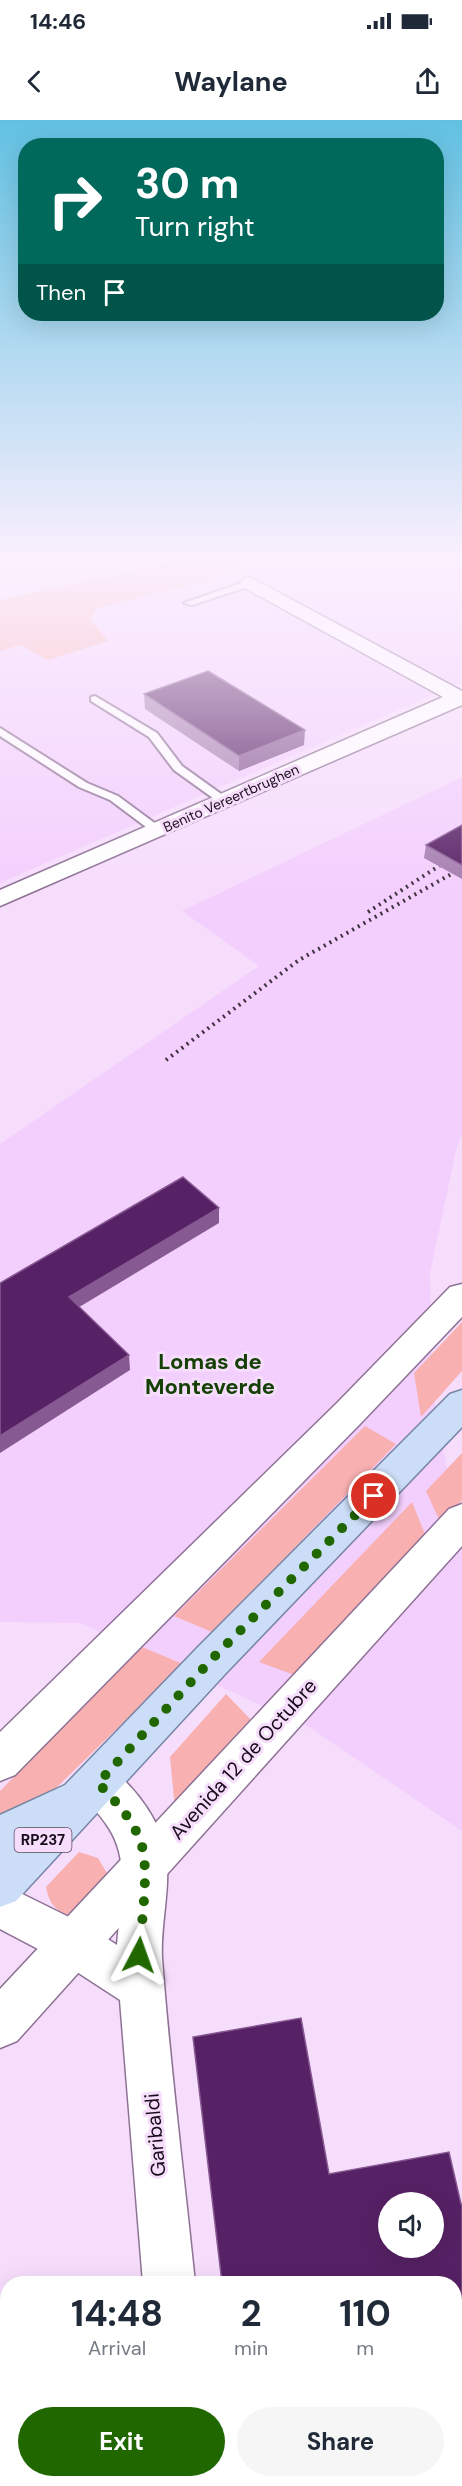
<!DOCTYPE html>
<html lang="en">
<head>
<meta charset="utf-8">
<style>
  body { margin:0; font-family:"DM Sans",sans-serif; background:#f6f6f7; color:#1f2937; height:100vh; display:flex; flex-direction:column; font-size:22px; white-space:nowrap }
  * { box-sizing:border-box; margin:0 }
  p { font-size:20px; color:#747a83 }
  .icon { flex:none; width:33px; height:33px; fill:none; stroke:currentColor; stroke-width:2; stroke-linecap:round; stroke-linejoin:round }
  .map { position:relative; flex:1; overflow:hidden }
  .side { position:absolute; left:0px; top:2156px; width:462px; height:212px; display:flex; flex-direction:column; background:#fff; border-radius:24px 24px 0 0; box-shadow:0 6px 24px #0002 }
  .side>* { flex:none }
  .hud { position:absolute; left:18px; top:18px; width:426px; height:183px; border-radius:24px; box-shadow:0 6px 24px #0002; background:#00695c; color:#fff; overflow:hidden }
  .tools { position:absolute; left:378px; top:2072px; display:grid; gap:12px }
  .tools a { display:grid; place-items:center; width:66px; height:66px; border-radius:50%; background:#fff; box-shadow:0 6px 24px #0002; font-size:30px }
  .pin { position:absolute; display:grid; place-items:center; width:51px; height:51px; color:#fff; margin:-26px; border:3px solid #fff; border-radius:50%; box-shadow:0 2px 6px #0007 }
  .me { position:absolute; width:66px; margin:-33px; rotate:4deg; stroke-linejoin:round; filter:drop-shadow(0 0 4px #0008) }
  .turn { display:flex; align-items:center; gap:21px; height:126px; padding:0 18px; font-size:27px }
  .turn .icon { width:78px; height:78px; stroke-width:2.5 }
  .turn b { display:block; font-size:42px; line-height:51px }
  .then { display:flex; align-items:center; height:57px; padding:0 18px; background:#0003; gap:12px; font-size:22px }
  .eta { display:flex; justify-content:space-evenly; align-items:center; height:102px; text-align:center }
  .eta b { font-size:36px; font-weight:700; line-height:42px }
  .primary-button { display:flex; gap:12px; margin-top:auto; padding:12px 18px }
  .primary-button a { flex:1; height:69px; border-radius:36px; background:#216700; color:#fff; font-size:24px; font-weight:700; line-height:69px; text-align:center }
  .primary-button a+a { background:#f6f6f7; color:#1f2937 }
  .status { display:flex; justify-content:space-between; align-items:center; height:42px; padding:0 30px; background:#fff; direction:ltr }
  .status svg { height:16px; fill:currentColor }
  header { display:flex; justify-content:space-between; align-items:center; height:78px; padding:0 18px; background:#fff; font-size:27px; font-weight:700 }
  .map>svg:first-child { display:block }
</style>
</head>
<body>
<div class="status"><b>14:46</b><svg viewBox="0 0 49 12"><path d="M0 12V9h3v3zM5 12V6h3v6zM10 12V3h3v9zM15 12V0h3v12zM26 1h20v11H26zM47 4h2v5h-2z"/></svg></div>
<header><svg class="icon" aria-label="back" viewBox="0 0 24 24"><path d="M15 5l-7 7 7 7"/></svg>Waylane<svg class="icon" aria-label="share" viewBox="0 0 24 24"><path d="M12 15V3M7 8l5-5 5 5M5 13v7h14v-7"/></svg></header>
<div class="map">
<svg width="462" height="2366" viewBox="0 0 462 2366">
  <rect width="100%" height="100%" fill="#f6ddfc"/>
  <!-- built -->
  <path fill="#f3cffd" d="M 239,440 L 462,440 L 462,562 L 0,763 L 0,531 L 20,525 L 48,540 L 108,521 L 90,499 L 97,488 L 248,450 L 228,442 Z
    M 462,657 L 462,1015 L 457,1026 L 430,1153 L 432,1267 L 462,1431 L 462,1711 L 309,1607 L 80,1503 L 0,1502 L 0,1024 L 259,846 L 182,791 Z"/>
  <!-- green -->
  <path fill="#f8b0b0" d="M 181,440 L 239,440 L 230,442 L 249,450 L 97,488 L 90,499 L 108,521 L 48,540 L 20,525 L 0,531 L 0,480 Z
    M 462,1202 L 462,1251 L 421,1297 L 414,1253 Z
    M 365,1306 L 396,1324 L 212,1512 L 174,1496 Z
    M 462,1333 L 462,1380 L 441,1404 L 426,1371 Z
    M 412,1382 L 427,1419 L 297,1556 L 259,1542 Z
    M 142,1527 L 183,1544 L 48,1676 L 0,1699 L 0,1671 Z
    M 226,1574 L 255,1604 L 175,1689 L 170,1637 Z
    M 79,1732 L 98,1738 L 108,1755 L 71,1796 C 55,1791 49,1783 46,1767 Z"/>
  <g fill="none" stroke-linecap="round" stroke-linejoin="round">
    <!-- service casing -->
    <g stroke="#8e7295" stroke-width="4">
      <path id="service" d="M 250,460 L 255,463 L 253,465 L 192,485 L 184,483 Z
        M 95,576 L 157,613 L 182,646 L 228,679 L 228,683 L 220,683 L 174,650 L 149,617 L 91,581 L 91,577 Z
        M 0,608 L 87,663 L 118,676 L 164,710 L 158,714 L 154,713 L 110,680 L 79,667 L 0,616 Z"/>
    </g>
    <!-- minor casing -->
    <g stroke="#8e7295" stroke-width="3">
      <path id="minor" d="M 250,457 L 462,571 L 462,585 L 0,786 L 0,770 L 443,577 L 243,467 L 241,463 L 243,459 Z
        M 98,1642 C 126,1654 157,1695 164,1725 C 173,1762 160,1801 162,1838 C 170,1946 184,2055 195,2163 L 143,2163 L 120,1880 L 57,1839 L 0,1809 L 0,1763 L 89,1807 L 117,1825 C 120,1784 132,1739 106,1704 C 96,1689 84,1680 77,1663 L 83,1648 Z
        M 160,2360 L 216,2360 L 217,2366 L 161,2366 Z"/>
    </g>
    <!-- tertiary casing -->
    <g stroke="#8e7295" stroke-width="3">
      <path id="tertiary" d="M 462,1164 L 462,1197 L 360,1304 L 15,1655 L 0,1661 L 0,1612 L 336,1284 L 450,1167 Z
        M 462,1384 L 462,1426 L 17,1921 L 0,1928 L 0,1869 L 449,1389 Z"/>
    </g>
    <!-- primary casing -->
    <g stroke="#7785a5" stroke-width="3">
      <path id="primary" d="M 462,1270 L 462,1307 L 226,1553 L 16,1781 L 0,1787 L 0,1695 L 65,1665 L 198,1527 L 450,1274 Z"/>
    </g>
    <!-- service -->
    <use href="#service" fill="#fff" fill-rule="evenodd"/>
    <!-- minor -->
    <use href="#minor" fill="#fff" fill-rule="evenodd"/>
    <!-- tertiary -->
    <use href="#tertiary" fill="#fff" fill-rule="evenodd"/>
    <!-- primary -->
    <use href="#primary" fill="#ccddf7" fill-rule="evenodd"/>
    <!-- rail -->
    <path stroke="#403242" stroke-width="4" stroke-dasharray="2 4.5" stroke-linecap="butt" d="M 368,792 L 462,731
      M 166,940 L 299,840 L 462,748"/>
  </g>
  <!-- wall -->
  <path fill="#a67fb0" d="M 144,574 L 304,625 L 239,651 L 145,589 Z
    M 462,705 L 462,759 L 424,738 L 426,725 Z
    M 461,2084 L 462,2084 L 462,2228 L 454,2230 L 454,2163 Z"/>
  <!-- shaded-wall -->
  <path fill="#875992" d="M 305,610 L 304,625 L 239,651 L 239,636 Z
    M 219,1088 L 219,1103 L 71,1192 L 69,1177 Z
    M 129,1235 L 130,1250 L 0,1333 L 0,1316 Z"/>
  <!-- building -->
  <path fill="#572165" stroke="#875992" stroke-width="1.5" fill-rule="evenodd" d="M 208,551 L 305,610 L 239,636 L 144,574 Z
    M 462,705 L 462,745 L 426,725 Z
    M 183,1057 L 219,1088 L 69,1177 L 129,1235 L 0,1316 L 0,1163 Z
    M 301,1898 L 329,2054 L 449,2032 L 461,2084 L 462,2084 L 462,2225 L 454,2227 L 454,2163 L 222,2163 L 193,1917 ZM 388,2082 L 434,2082 L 434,2127 L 388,2127 Z"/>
  <!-- sky -->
  <linearGradient id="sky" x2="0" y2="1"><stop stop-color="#61c1e2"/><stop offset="0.57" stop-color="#fbf0fe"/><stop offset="1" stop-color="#fbf0fe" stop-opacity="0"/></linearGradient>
  <rect width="462" height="771" fill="url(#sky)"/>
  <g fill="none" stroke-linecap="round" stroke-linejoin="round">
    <!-- route -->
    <path stroke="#216700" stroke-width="10" stroke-dasharray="0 18" d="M 139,1835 C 141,1807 150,1748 141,1723 C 133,1699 115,1681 98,1663 L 212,1539 L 374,1376"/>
  </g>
  <g text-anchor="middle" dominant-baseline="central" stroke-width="6" stroke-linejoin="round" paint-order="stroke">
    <!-- far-street labels -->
    <g font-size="14" fill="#170c19" stroke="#f6ddfc">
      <text transform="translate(231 678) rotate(-24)">Benito Vereertbrughen</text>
    </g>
    <!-- shield labels -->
    <rect fill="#f6ddfc" stroke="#5a4b5d" stroke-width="1.5" x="14.5" y="1708" width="57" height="24" rx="4.5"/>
    <g font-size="15" font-weight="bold" fill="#170c19">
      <text x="43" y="1720">RP237</text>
    </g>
    <!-- near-street labels -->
    <g font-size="20" fill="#170c19" stroke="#f6ddfc">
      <text transform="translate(243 1639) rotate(-48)">Avenida 12 de Octubre</text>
      <text transform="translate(155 2015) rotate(-95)">Garibaldi</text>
    </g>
    <!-- district labels -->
    <g font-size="22" font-weight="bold" fill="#144003" stroke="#f6ddfc">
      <text x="210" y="1241">Lomas de<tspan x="210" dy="25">Monteverde</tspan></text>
    </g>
  </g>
</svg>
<div class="tools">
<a><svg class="icon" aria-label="sound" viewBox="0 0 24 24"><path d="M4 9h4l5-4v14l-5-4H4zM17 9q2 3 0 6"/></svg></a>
</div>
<div class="pin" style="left:374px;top:1376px;background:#d93025"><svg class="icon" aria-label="arrive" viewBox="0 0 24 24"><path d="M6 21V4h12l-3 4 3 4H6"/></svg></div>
<svg class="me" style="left:139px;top:1835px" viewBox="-20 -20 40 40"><path d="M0-17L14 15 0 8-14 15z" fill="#216700" stroke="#fff" stroke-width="4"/></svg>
<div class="hud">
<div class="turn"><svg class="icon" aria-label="right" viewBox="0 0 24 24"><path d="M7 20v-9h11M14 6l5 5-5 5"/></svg><div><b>30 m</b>Turn right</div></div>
<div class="then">Then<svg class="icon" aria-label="arrive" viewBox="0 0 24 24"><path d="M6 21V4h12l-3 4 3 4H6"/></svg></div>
</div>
<section class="side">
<div class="eta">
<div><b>14:48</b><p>Arrival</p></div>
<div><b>2</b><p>min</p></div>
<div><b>110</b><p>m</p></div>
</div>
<div class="primary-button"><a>Exit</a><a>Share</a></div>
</section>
</div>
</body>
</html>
